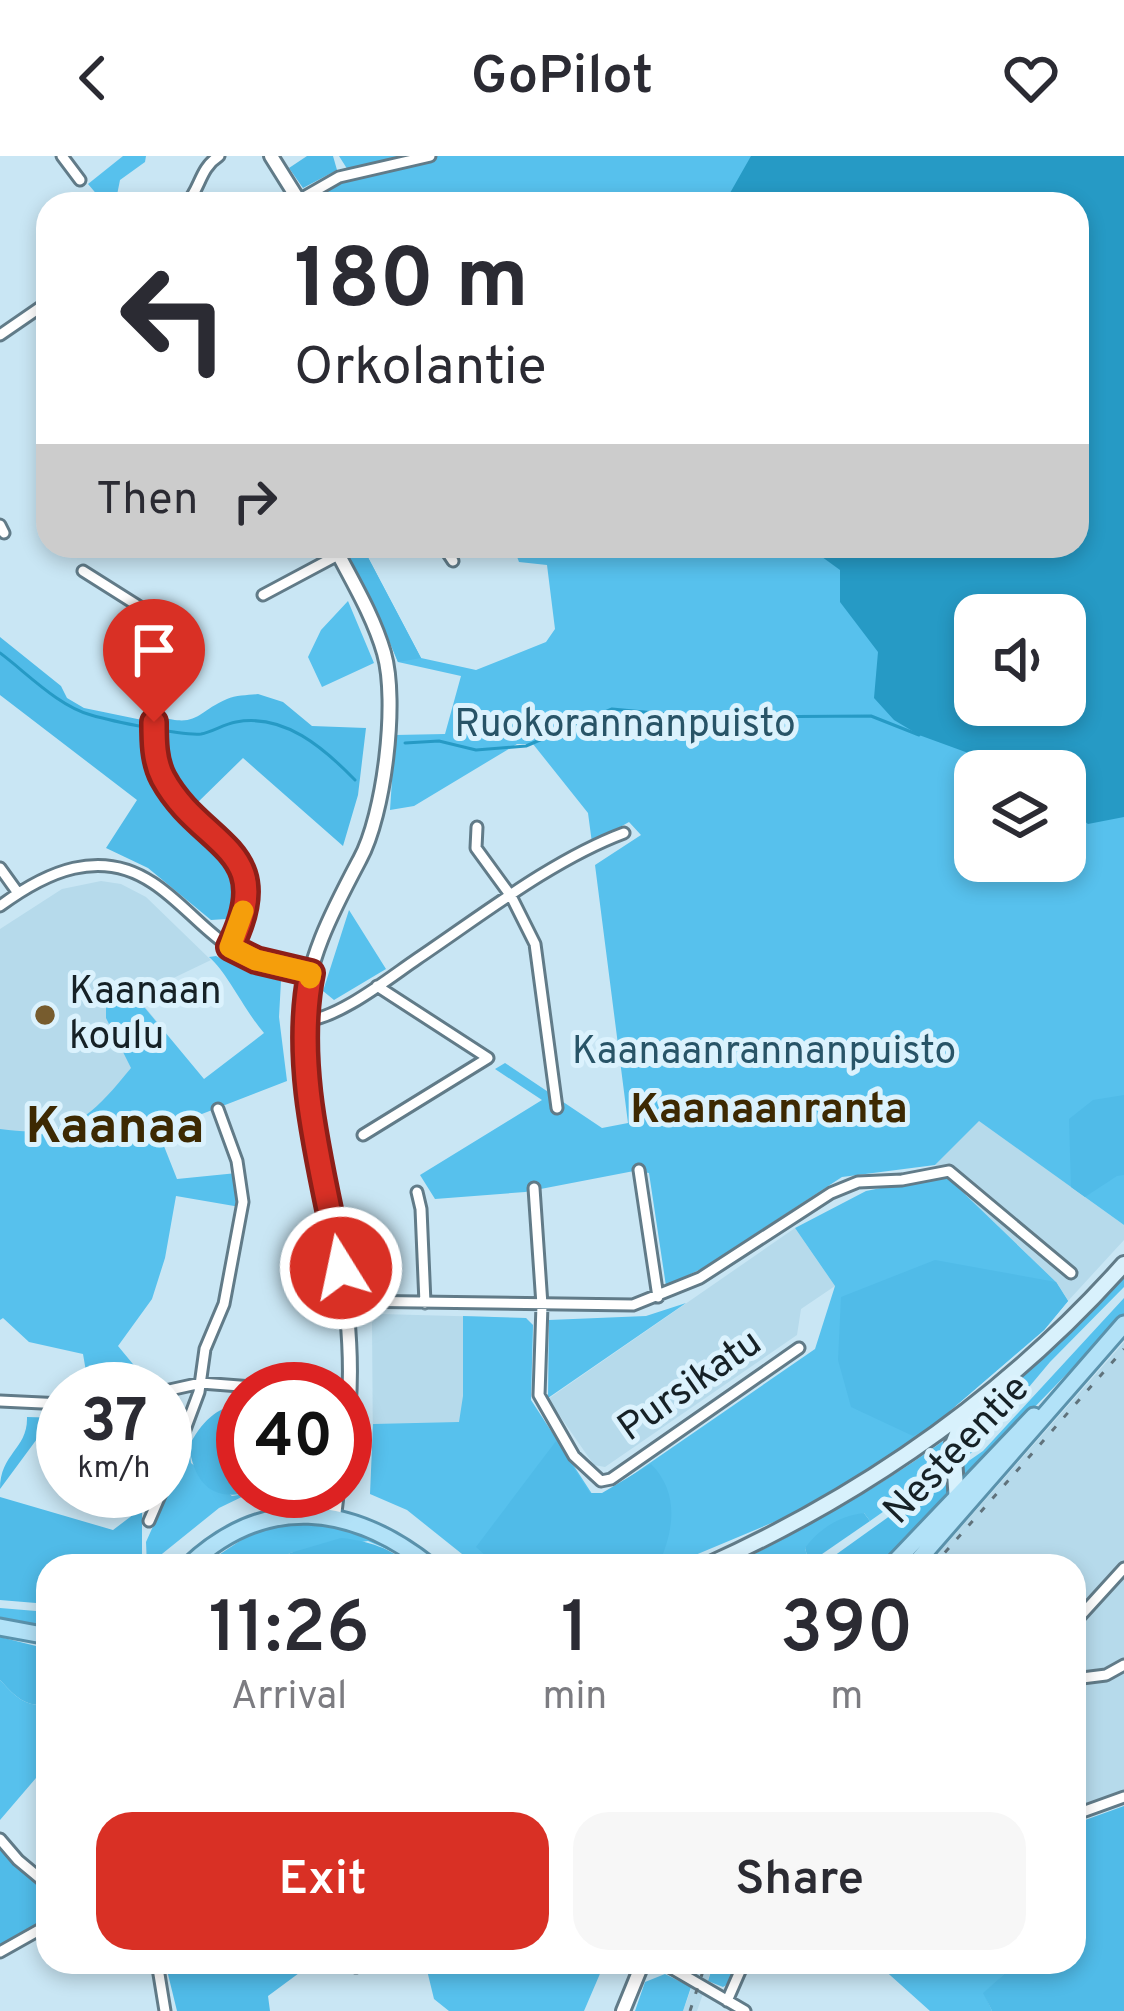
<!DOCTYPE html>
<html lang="en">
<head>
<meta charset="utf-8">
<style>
  body { margin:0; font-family:Overpass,sans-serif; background:#f7f7f7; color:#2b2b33; height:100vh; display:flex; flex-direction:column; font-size:45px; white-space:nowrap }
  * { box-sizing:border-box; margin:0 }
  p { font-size:39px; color:#7c7c81 }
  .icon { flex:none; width:66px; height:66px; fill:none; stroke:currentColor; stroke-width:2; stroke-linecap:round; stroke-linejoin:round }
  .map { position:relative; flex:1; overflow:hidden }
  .panel { position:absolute; left:36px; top:1398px; width:1050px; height:420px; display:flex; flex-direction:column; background:#fff; border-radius:36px; box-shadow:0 6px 18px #0003 }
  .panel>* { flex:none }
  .guide { position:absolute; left:36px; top:36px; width:1053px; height:366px; border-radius:36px; box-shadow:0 6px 18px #0003; background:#fff; color:#2b2b33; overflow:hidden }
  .buttons { position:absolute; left:954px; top:438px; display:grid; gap:24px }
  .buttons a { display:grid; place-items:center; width:132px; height:132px; border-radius:24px; background:#fff; box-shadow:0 6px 18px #0003; font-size:60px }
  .speed { position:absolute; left:36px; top:1206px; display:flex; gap:24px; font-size:60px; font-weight:700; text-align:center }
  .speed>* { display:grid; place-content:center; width:156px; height:156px; border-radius:50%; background:#fff; box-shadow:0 6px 18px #0003; line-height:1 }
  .speed small { font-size:30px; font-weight:400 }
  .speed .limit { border:18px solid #d22; background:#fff; color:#111 }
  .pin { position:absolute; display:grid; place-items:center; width:102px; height:102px; color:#fff; margin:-123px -51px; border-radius:50% 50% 50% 0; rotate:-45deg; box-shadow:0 0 12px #0007 }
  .pin .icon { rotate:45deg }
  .me { position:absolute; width:132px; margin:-66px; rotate:350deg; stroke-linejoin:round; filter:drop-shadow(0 0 9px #0008) }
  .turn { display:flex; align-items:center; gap:42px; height:252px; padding:0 60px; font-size:54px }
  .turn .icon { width:156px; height:156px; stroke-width:2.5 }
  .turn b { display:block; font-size:84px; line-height:102px }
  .then { display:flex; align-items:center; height:114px; padding:0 60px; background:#0003; gap:24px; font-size:45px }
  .eta { display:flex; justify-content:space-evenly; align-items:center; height:204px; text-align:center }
  .eta b { font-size:72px; font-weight:600; line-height:84px }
  .primary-button { display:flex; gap:24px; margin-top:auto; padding:24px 60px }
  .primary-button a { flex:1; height:138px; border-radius:36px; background:#d93025; color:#fff; font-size:48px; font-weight:600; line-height:138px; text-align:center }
  .primary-button a+a { background:#f7f7f7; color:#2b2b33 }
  header { display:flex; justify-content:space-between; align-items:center; height:156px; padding:0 60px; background:#fff; font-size:54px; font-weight:600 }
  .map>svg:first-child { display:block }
</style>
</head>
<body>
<header><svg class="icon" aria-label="back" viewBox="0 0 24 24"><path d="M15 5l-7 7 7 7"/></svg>GoPilot<svg class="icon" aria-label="heart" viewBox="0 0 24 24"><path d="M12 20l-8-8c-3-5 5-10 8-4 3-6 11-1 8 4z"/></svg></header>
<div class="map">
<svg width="1124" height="1855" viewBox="0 0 1124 1855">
  <rect width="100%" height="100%" fill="#c9e6f4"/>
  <!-- built -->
  <path fill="#b6daeb" d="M 101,725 L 121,728 L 146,741 L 211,804 L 136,840 L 163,873 L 88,966 L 0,1001 L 0,773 L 62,733 Z
    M 978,964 L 1124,1069 L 1124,1084 L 1068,1145 L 1056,1126 L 935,1009 Z
    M 795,1072 L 835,1130 L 801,1153 L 797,1179 L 605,1311 L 594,1309 L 548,1243 Z
    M 380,1158 L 526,1162 L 533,1169 L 530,1225 L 384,1326 L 373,1305 L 372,1166 Z
    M 1124,1186 L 1124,1637 L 1074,1653 L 1074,1410 L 927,1410 Z
    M 701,1806 L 714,1806 L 697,1855 L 683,1855 Z"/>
  <!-- green -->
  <path fill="#57c1ed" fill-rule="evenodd" d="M 123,0 L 146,0 L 145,6 L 120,24 L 117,39 L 123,48 L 105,48 L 88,28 Z
    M 339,0 L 1124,0 L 1124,1069 L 979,965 L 935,1009 L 842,1021 L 703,1112 L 666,1130 L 649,1017 L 634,1015 L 525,1036 L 435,1043 L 420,1019 L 542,944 L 495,913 L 505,907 L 602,972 L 628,967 L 595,709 L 641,679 L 629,666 L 592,687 L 588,657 L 533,588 L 517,588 L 414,650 L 390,654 L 395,579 L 445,578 L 461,520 L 398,506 L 381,465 L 341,390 L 362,390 L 421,502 L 476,514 L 546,486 L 555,473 L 547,409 L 519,406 L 513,390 L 1077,390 L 1077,48 L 317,48 L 318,42 L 351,19 ZM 975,459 L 1065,459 L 1065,549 L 975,549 ZM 975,615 L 1065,615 L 1065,705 L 975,705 Z
    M 348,445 L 374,507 L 322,531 L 308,501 L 321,474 Z
    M 349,754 L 386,813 L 334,844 L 323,835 Z
    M 216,800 L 247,816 L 281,825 L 279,861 L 287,925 L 158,975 L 177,1023 L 237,1017 L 240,1051 L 176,1040 L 165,1102 L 152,1143 L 118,1190 L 152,1231 L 89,1233 L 83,1198 L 29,1186 L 3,1162 L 0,1164 L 0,973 C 70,983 90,962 131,912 L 106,862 L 106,850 L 135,840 L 204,923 L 264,877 C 244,854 227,816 209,801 Z
    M 945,1019 L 1056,1126 L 1068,1145 L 1044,1174 L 931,1271 L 891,1299 L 836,1335 L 781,1363 L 669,1410 L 477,1410 L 407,1354 L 370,1338 L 373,1268 L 459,1266 L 463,1240 L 463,1160 L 526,1162 L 533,1169 L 531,1244 L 596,1344 L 815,1193 L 835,1130 L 795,1072 L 866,1035 Z
    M 1124,1121 L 1124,1131 L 1050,1206 L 978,1292 L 960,1305 L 961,1279 L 976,1258 L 1046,1200 Z
    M 1124,1142 L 1124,1158 L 1119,1164 L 960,1328 L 960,1311 L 983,1295 Z
    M 686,1147 L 548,1242 L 549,1164 L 646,1160 Z
    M 946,1283 L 948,1310 L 870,1365 L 864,1357 L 805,1392 L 809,1407 L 804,1410 L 730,1410 C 805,1373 877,1333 946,1283 Z
    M 189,1290 L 191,1307 L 232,1340 L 250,1337 L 219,1352 L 147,1410 L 146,1386 Z
    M 290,1367 C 324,1367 372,1368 396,1397 L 368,1385 L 290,1397 L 270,1410 L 202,1410 L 249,1379 Z
    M 0,1452 L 48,1456 L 48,1471 L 0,1461 Z
    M 0,1524 C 15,1540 25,1552 48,1548 L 48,1608 L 0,1664 Z
    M 425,1806 L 605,1806 L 584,1855 L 449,1855 L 434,1843 Z
    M 714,1806 L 740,1806 L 730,1827 L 723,1831 L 708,1825 Z
    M 884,1806 L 1017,1806 L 984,1837 L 992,1855 L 930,1855 L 881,1811 Z
    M 665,1818 L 691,1831 L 683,1855 L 635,1855 L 645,1826 Z"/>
  <!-- forest -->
  <path fill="#50bbe8" d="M 307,0 L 333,0 L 337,14 L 303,32 L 289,12 Z
    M 341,390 L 362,390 L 421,502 L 398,506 L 381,465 Z
    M 0,481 L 61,530 L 67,542 L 84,552 L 147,565 C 146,585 146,602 155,621 C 177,668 263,704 226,763 L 211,764 L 148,712 L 106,692 L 137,644 L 0,539 Z
    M 258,538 L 283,546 L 312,570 L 366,572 L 358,639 L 343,690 L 243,602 L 194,650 L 170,612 L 160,561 C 199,571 195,557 227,543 C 236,539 249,539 258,538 Z
    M 1124,939 L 1124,1019 L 1117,1020 L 1085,1041 L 1071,1031 L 1069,963 L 1093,944 Z
    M 935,1104 L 1056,1126 L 1068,1145 L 1044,1174 L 931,1271 L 913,1280 L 851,1251 L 838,1204 L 841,1141 Z
    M 243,1248 L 243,1335 L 255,1335 C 214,1347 195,1330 189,1290 C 201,1267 216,1250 243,1248 Z
    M 27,1261 L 63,1262 L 63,1278 L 48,1268 L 0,1333 C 0,1297 28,1293 27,1261 Z
    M 556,1285 L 590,1337 L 602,1337 L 651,1308 C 680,1337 674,1375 658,1410 L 497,1410 L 476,1391 Z
    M 947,1319 L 950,1338 L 878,1410 L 820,1410 Z
    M 0,1341 L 113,1374 L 142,1352 L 142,1410 L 48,1410 L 48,1448 L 0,1444 Z
    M 864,1357 L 870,1365 L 809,1407 L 805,1392 C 819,1373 839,1360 864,1357 Z
    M 341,1382 C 369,1385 390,1392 412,1410 L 270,1410 L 290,1397 Z
    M 0,1481 L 48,1493 L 48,1548 C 25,1552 15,1540 0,1524 Z
    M 1124,1650 L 1124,1855 L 992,1855 L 983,1837 L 1017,1806 L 1074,1806 L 1074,1668 Z
    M 0,1689 L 48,1736 L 48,1762 L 0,1789 Z
    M 165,1806 L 314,1806 L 268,1840 L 270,1855 L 177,1855 Z"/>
  <!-- water -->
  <path fill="#269ac5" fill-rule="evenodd" d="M 751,0 L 1124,0 L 1124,661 L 1088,668 L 1065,650 L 1065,615 L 996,615 L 971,598 L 919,579 L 894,564 L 874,542 L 878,496 L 840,446 L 840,414 L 807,390 L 1077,390 L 1077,48 L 729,48 L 730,37 ZM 975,459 L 1065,459 L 1065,549 L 975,549 Z"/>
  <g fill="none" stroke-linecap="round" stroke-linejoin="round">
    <!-- stream -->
    <path stroke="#269ac5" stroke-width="3" d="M 0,497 C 27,517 58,550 91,559 C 111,565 183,580 201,578 C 212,576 224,568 236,566 C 284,557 324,592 355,624
      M 405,587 L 439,585 L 476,594 L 526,590 L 612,553 L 698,561 L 871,560 L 919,579"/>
    <!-- minor casing -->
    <g stroke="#617b88" stroke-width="15">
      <path id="minor" d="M 62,0 L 80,24
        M 299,44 L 339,21 L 430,0
        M 186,48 C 201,32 199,13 219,0
        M 0,179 L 48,146
        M 0,369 L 4,377
        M 443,390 L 453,405
        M 83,415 L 140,451 L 150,467 C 156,515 144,572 162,617 C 166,628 176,638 184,647 C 231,701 269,713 230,791
        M 263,439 L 338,399
        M 477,671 L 476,692 L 511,740 L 535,788 L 557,952
        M 0,712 L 18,737
        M 0,750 C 46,716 100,691 153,727 C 179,744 199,769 224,787 C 250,805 281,810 311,817
        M 303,865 C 337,864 389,822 417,803 C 481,760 552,704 624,677
        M 363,979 L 488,902 L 377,830
        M 639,1014 L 658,1141
        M 534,1032 L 542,1149 L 539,1239 L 574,1300 L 601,1325 L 611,1323 L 799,1192
        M 417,1036 L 421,1053 L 425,1147
        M 347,1145 L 633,1149 L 700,1122 L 831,1037 L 858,1026 L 902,1024 L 949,1015 L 1071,1117
        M 165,1235 L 201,1227 L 278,1233
        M 0,1245 L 63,1248
        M 165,1327 L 199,1236 L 205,1193 L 224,1148 L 243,1046 L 237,1005 L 218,953
        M 149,1365 L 162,1335
        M 1074,1467 L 1124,1412
        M 1074,1523 L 1106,1519 L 1124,1509
        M 1074,1659 L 1124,1641
        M 0,1683 L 18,1704 L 48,1729
        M 0,1796 L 48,1769
        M 157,1806 L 165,1855
        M 354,1806 L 356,1811
        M 661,1806 L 745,1855
        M 727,1845 L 744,1806"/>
    </g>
    <!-- tertiary casing -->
    <g stroke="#617b88" stroke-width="18">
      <path id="tertiary" d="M 271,0 L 301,48
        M 334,390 C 352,425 373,459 384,497 C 398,546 384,659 360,703 C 333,754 305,806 303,865 C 302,905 311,945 318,983 C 335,1083 361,1180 345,1282
        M 334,1361 L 337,1335
        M 623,1855 L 643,1806"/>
    </g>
    <!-- secondary casing -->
    <g stroke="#617b88" stroke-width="20">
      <path id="secondary" d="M 957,1346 L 953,1288 L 963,1263
        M 706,1410 C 866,1338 1007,1239 1124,1108"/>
    </g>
    <!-- primary casing -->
    <g stroke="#5a92ac" stroke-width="21">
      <path id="primary" d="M 188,1410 C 265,1337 352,1348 430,1410
        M 891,1410 L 1034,1260
        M 913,1410 L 1124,1168
        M 0,1471 L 48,1480"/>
    </g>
    <!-- minor -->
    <use href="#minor" stroke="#fff" stroke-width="9"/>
    <!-- tertiary -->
    <use href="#tertiary" stroke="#fff" stroke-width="12"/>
    <!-- secondary -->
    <use href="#secondary" stroke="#d8f1fc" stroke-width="14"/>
    <!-- primary -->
    <use href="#primary" stroke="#b2e2f8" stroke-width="15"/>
    <!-- rail -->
    <path stroke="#60727b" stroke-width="3" stroke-dasharray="6 12" stroke-linecap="butt" d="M 933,1410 L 1124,1193
      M 690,1855 L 706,1806"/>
  </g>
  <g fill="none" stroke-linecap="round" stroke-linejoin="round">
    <!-- route casing -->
    <g stroke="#8d1f18" stroke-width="30">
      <path id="route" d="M 154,566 C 154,585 154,605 163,622 C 201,692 280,691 230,791 L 256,804 L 311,817 C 292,913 323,1017 341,1112"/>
    </g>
    <!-- route -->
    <use href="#route" stroke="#d93025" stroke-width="21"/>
    <!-- slow -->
    <path stroke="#f59e0b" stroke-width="21" d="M 243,755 L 230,791 L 256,804 L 311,817 L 310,822"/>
  </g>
  <!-- markers -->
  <circle fill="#775c2e" stroke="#dbf2fd" stroke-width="4.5" cx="45" cy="859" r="12"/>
  <g text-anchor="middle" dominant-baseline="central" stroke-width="10" stroke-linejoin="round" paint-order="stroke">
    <!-- park labels -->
    <g font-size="39" fill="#285467" stroke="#dbf2fd">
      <text x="625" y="570">Ruokorannanpuisto</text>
      <text x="764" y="897">Kaanaanrannanpuisto</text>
    </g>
    <!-- poi labels -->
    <g font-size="39" fill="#162126" stroke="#dbf2fd" text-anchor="start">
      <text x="69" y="837">Kaanaan<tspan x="69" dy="45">koulu</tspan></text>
    </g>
    <!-- street labels -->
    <g font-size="39" fill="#162126" stroke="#dbf2fd">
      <text transform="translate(691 1231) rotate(-35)">Pursikatu</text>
      <text transform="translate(958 1295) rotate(-46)">Nesteentie</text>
    </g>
    <!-- neighbourhood labels -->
    <g font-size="42" font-weight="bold" fill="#3d2902" stroke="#dbf2fd">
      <text x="769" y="955">Kaanaanranta</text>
    </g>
    <!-- district labels -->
    <g font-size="51" font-weight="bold" fill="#3d2902" stroke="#dbf2fd">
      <text x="115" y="973">Kaanaa</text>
    </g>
  </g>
</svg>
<div class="buttons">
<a><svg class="icon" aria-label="sound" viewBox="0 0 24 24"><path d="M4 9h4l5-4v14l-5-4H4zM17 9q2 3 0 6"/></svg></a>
<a><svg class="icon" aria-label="layers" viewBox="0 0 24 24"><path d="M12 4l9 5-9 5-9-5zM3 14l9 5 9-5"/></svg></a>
</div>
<div class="speed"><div>37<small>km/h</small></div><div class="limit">40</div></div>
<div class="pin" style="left:154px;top:566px;background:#d93025"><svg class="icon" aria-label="arrive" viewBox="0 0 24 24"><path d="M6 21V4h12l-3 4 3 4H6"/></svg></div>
<svg class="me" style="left:341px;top:1112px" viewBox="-20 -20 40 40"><circle r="17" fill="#d93025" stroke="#fff" stroke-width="3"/><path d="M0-11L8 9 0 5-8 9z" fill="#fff"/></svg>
<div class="guide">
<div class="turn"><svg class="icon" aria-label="left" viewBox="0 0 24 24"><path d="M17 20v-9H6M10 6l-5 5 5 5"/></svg><div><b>180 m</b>Orkolantie</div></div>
<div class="then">Then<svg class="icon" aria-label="right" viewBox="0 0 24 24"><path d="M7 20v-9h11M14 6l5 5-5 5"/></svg></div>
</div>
<section class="panel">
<div class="eta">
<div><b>11:26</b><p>Arrival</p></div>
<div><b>1</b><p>min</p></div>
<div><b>390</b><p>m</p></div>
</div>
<div class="primary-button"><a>Exit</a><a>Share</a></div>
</section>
</div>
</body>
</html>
